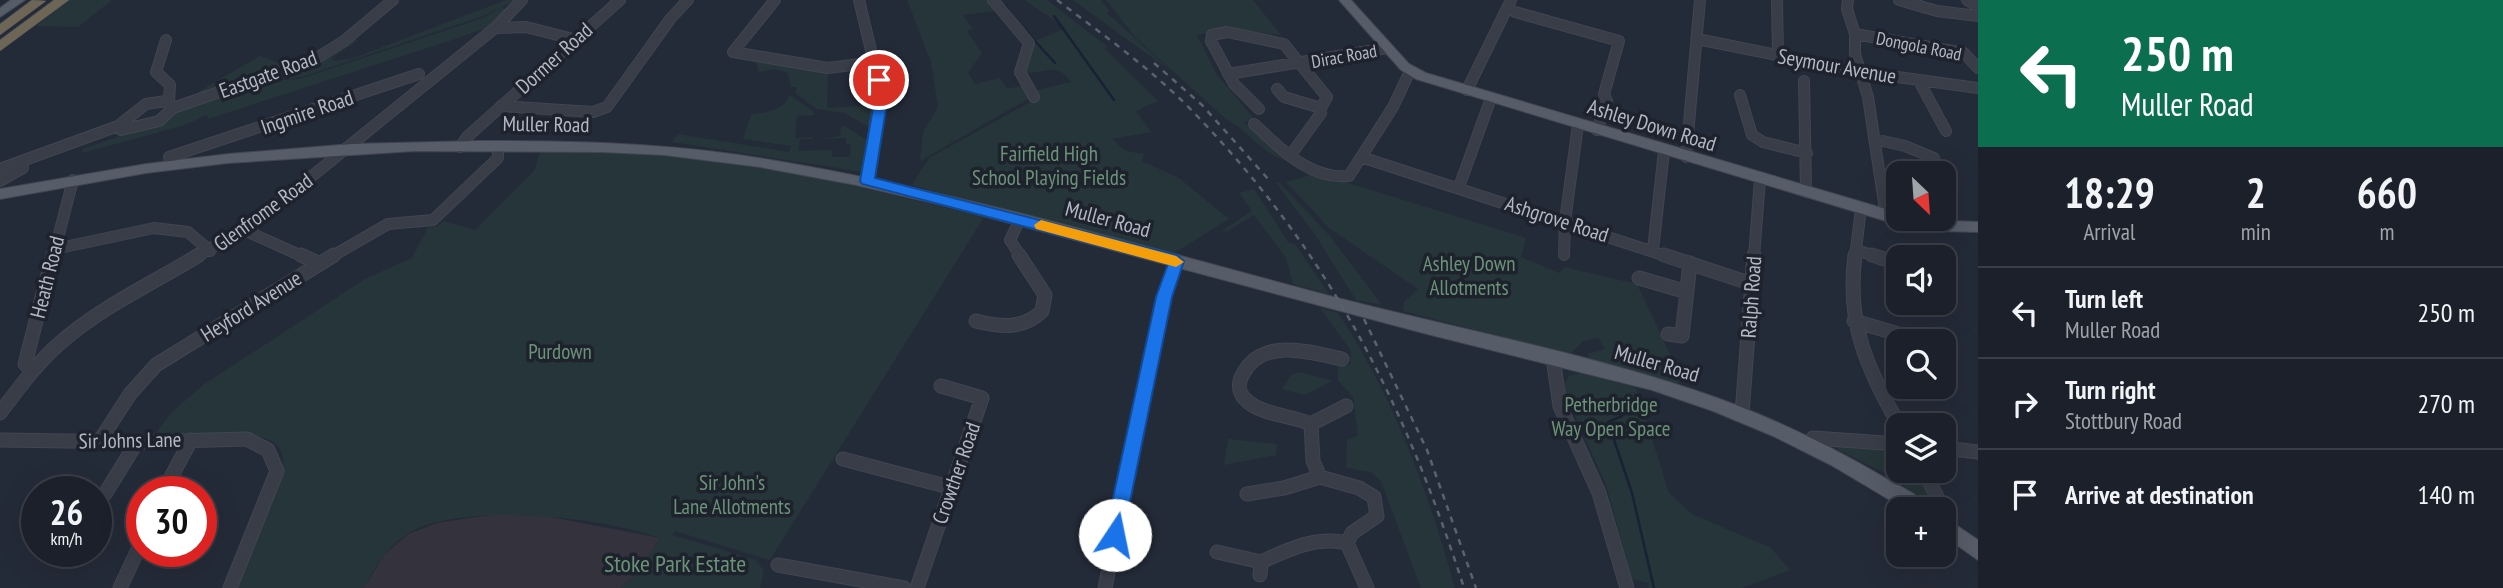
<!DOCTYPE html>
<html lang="en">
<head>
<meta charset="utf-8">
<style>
  body { margin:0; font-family:"PT Sans Narrow",sans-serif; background:#282d36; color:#f1f3f6; height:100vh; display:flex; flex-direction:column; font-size:26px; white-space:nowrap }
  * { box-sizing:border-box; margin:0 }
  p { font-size:23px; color:#a0a3a8 }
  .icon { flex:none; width:38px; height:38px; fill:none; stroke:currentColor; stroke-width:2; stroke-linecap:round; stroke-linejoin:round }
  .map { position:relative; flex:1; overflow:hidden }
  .sheet { display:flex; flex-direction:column; background:#1b202a; width:525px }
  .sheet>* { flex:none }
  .top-card { background:#0b6e4f; color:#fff; overflow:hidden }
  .needle { width:46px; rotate:155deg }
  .fabs { position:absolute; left:1886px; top:161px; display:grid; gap:14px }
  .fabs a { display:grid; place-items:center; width:70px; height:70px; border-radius:14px; background:#1b202a; box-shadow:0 7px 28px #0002,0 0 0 2px #393e47; font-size:35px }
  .speed { position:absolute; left:21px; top:476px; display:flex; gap:14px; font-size:35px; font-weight:700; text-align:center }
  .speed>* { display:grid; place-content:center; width:91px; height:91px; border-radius:50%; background:#1b202a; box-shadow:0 7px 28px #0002,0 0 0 2px #393e47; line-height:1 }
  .speed small { font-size:18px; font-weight:400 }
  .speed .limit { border:10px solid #d22; background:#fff; color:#111 }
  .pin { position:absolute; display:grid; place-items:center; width:60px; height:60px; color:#fff; margin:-30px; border:4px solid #fff; border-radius:50%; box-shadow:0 2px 7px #0007 }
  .me { position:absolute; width:77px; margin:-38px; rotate:11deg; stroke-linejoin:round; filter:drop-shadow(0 0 5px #0008) }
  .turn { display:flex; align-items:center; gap:24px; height:147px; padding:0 28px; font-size:32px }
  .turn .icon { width:91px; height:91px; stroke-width:2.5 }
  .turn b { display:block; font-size:49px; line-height:60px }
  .eta { display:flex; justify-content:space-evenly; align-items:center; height:119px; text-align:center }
  .eta b { font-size:42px; font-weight:700; line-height:49px }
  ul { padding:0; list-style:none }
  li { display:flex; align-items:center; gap:21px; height:91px; padding:0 28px; border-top:2px solid #393e47 }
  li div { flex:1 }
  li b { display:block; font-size:26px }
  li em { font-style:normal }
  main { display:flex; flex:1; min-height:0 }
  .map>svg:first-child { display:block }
</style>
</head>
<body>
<main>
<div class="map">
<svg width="1978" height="588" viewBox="0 0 1978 588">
  <rect width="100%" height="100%" fill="#242b38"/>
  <!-- medical -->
  <path fill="#34323d" d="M 496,514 L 545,516 L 660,538 L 637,574 L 620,588 L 364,588 L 384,555 L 408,534 L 437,523 Z"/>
  <!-- green -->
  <path fill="#263539" d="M 69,0 L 112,0 L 78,27 L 36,26 Z
    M 506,0 L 516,0 L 483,16 L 302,77 L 274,80 L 322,60 L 354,39 L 359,40 L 333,57 L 332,61 L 351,59 Z
    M 907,0 L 991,0 L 1002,10 L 963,15 L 973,29 L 967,31 L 982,53 L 968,73 L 975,84 L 1000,78 L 1007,89 L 1024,85 L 1030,98 L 920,161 L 923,132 L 938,107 L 931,62 Z
    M 1024,0 L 1047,0 L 1108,47 L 1105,49 L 1158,101 L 1136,111 L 1151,132 L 1112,139 L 1126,151 L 1144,154 L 1142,161 L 1179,178 L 1229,219 L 1171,255 L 912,185 L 929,158 L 1030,102 L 1034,91 L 1071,82 C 1056,59 1043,76 1023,72 L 1030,43 L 1066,28 Z
    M 1073,0 L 1101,0 L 1110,12 L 1107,13 L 1172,72 Z
    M 1106,0 L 1253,0 L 1281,35 L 1229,29 L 1197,35 L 1217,75 L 1254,119 L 1244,122 L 1288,161 C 1267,158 1245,128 1225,118 L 1136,38 Z
    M 502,7 L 506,10 L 487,28 L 449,41 L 208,119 L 207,115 L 185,125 L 83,153 L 82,149 L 167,120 L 177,111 L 219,96 L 221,99 L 266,81 L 300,79 L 483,18 Z
    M 260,56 L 282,64 L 199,95 L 198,92 Z
    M 756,60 L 828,71 L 827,108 L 873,105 L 869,127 L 844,113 L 817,109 L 795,93 L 797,87 L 791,87 L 788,73 L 776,69 L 758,72 Z
    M 790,95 L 814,112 L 814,115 L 797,116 L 795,138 L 813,137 L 812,142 L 811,139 L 800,139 L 798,151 L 832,150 L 832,157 L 850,157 L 851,144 L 846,144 L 846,138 L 819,139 L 840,136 L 841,126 L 845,126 L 868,141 L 863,172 L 672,142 L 678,134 L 789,152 L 791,146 L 743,139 L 751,114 C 766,113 783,111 790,95 Z
    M 542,147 L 707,159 L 821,178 L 984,217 L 770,560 L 675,531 L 672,535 L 756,560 L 764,571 L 760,588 L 620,588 L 637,574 L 660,538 C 602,517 461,501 407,534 C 387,547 375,567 364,588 L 236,588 L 282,474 C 284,463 285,452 275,443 C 255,427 180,437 153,437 L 172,412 L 203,385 L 365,279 L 412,258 L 428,227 L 438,226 L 443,221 L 475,230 L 534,171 Z
    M 1311,175 L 1342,181 L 1526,238 L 1521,257 L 1559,273 L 1564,267 L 1637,284 L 1677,369 L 1679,384 L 1592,361 L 1587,354 L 1605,349 L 1598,338 L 1583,341 L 1570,354 L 1403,311 L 1404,302 L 1418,289 L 1329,228 L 1286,182 Z
    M 1279,182 L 1329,235 L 1382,305 L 1356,300 L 1316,236 L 1276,183 Z
    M 1254,189 L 1288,242 L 1295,244 L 1329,294 L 1293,284 L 1286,258 L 1254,215 L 1226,232 L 1223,230 L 1252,211 L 1239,193 Z
    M 1320,308 L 1338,313 C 1394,397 1428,491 1455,588 L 1421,588 L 1381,481 L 1371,472 L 1346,468 L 1347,440 L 1358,435 L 1353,397 L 1338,380 L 1338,365 L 1350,365 L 1351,351 Z
    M 1300,372 L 1332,381 L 1305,395 L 1282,389 L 1291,375 Z
    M 1581,373 L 1636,388 L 1669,493 L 1692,514 L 1771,548 L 1790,570 L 1742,588 L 1648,588 L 1649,583 L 1632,579 L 1606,485 L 1567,398 L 1564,384 L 1569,376 Z
    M 1228,439 L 1277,444 L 1276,455 L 1224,465 Z
    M 1837,446 L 1899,450 L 1899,471 L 1916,471 L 1936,504 L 1931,504 L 1885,473 L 1838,450 Z"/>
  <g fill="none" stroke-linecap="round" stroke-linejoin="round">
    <!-- stream -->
    <path stroke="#192234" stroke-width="2.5" d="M 1005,5 L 1015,19
      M 1054,16 L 1114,100
      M 1024,29 L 1055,63
      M 1622,416 L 1608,422 L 1632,493 L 1654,588"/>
    <!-- minor-far1 casing -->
    <g stroke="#414651" stroke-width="12">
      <path id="minor-far1" d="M 775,0 L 733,52 L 828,68 L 876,62
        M 859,0 L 880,88 L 867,181
        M 993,0 L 1029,43 L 1020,72 L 1034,97
        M 1777,0 L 1778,56
        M 1848,0 L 1847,9 L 1855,34 L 1855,54 L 1868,97 L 1886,216
        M 1899,0 L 1937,11 L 1978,16
        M 1967,0 L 1978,7
        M 1515,12 L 1619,41 L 1604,94 L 1607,101 L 1597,130
        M 495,28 L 526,27 L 573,39
        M 1855,34 L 1964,53 L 1978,68
        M 1697,39 L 1861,72 L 1978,88
        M 166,40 L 156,72 L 170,85 L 169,102
        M 1228,74 L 1387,48
        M 1804,81 L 1806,192
        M 1919,81 L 1946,131
        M 1467,90 L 1511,0
        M 1740,95 L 1752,135 L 1763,142 L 1807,153
        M 501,106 L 593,112 L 607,107 L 671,18 L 688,0
        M 173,108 L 315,59 L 344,41 L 393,0
        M 1259,109 L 1234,84 L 1211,41 L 1212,35 L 1227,32 L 1284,44 L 1327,97 L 1321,108 L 1284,97 L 1277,89
        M 1254,124 C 1281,149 1310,180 1349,176 L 1393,107 L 1410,71
        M 121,130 L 159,121 L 173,108
        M 1874,139 L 1905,146 L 1934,158
        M 460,147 L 467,137 L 620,0
        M 1290,156 L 1321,113
        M 169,157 L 419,74
        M 1361,157 L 1669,257
        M 1686,157 L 1700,0
        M 0,169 L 118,126 L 146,104 L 166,101 L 173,108
        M 0,181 L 23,168
        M 1459,187 L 1491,98
        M 1020,219 L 1010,240 L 1021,257
        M 244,230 L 304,257
        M 55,249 L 154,228 L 188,232 L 210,251
        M 1653,250 L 1664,151
        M 1856,250 L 1878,257
        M 1564,255 L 1565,221 L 1578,125
        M 53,257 L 73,180
        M 196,257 L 254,223 L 495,28 L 522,0
        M 331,257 L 388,224 L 433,220 L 498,158 L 498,146
        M 1754,257 L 1760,179
        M 1855,257 L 1861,209"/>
    </g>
    <!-- minor casing -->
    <g stroke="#414651" stroke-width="15">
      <path id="minor" d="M 301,255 L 320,264
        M 1664,255 L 1752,284
        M 1855,255 C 1846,324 1867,367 1899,425
        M 1872,255 L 1899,264
        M 1639,278 L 1687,292
        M 976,321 C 1000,327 1023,330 1042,311 L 1045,295 L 1019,255
        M 1854,321 L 1922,341
        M 1668,334 L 1682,336 L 1690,263
        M 1553,358 L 1560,406 L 1599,493 L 1627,588
        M 1342,359 C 1309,352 1262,337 1243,374 C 1238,382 1238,392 1245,399 C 1260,415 1291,415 1311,424 L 1313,461 L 1320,477 L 1359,488 L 1374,497 L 1377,516 L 1352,533 L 1347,543
        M 33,370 L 25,364 L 53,255
        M 0,413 C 19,388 37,363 60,343 C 101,307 153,283 199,255
        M 1742,414 L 1754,255
        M 1311,424 L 1346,406
        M 1813,438 L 1899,444
        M 0,440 L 137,442 L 247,439 L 268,450 L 277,471 L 230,588
        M 99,442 L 130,394 L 156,365 L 334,255
        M 1944,448 L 1978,452
        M 843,459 L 949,487
        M 1924,471 L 1947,517
        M 163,492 L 191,440
        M 105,494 L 137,442
        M 1247,494 L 1284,488 L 1320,477
        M 1217,552 L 1261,562
        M 778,565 L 904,588
        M 1260,575 L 1261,562 C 1289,549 1316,536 1347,543 L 1367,588
        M 120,588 L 142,541
        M 917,588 L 982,398 L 941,386
        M 1105,588 L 1164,297 L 1177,261"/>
    </g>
    <!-- major casing -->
    <g stroke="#414651" stroke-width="2">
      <path id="major" d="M 11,0 L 25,0 L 0,17 L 0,8 Z
        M 1339,0 L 1351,0 L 1409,64 L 1426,73 L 1899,213 L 1899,219 L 1978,222 L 1978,232 L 1940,231 L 1886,221 L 1416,79 L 1401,70 Z
        M 477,141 C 573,141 670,143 765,159 C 955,190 1140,246 1326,295 C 1448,327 1574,350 1694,390 C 1761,412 1826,443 1887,479 C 1901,487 1921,495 1929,509 L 1905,509 L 1831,465 L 1773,436 L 1713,411 L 1652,390 L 1427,334 L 950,207 L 856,185 L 760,167 L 664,155 L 602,152 L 415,151 L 228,163 L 146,173 L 0,199 L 0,189 L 146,164 L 228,154 L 352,144 Z
        M 1944,517 L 1978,540 L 1978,560 L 1944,536 Z"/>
    </g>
    <!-- highway casing -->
    <g stroke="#434853" stroke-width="1">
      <path id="highway" d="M 32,0 L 46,1 L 0,35 L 0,24 Z
        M 54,0 L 69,0 L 0,51 L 0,40 Z"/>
    </g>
    <!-- minor-far1 -->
    <use href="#minor-far1" stroke="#383d48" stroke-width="10"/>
    <!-- minor -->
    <use href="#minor" stroke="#383d48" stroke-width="13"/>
    <!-- major -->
    <use href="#major" fill="#565c68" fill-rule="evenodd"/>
    <!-- highway -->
    <use href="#highway" fill="#6d6656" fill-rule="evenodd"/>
    <!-- rail -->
    <path stroke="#5a616f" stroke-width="2.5" stroke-dasharray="6 6" stroke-linecap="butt" d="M 1057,0 C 1106,37 1157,73 1199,118 C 1332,257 1406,407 1464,588
      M 1154,63 L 1202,105 L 1269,180
      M 1364,319 L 1427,450 L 1476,588"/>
  </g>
  <!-- route -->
  <path fill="#1a73e8" stroke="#114b97" stroke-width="2" d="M 879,76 L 886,80 L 887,103 L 875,178 L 1177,255 L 1184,261 L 1172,297 L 1122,541 L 1115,543 L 1108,541 L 1105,535 L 1156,297 L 1168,264 L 862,184 L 860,181 L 874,103 L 873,80 Z"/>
  <!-- slow -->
  <path fill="#f59e0b" d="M 1041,220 L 1176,256 L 1184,262 L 1176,267 L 1036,229 L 1034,225 Z"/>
  <g text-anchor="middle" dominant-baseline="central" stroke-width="7" stroke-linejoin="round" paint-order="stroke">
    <!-- far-street labels -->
    <g font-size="18" fill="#b3b8c4" stroke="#1d222d">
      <text transform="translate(1919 46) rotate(11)">Dongola Road</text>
      <text transform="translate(1344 56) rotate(-10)">Dirac Road</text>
    </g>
    <!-- street labels -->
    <g font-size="21" fill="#b3b8c4" stroke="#1d222d">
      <text transform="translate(554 58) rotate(-42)">Dormer Road</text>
      <text transform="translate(1837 66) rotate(10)">Seymour Avenue</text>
      <text transform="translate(268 74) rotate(-20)">Eastgate Road</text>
      <text transform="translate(307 112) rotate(-19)">Ingmire Road</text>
      <text transform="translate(546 124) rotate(1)">Muller Road</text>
      <text transform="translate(1652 125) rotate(17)">Ashley Down Road</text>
      <text transform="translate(263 212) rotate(-36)">Glenfrome Road</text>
      <text transform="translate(1108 219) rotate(15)">Muller Road</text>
      <text transform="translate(1557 219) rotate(18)">Ashgrove Road</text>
      <text transform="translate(47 277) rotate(-76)">Heath Road</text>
      <text transform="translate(1751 297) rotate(-86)">Ralph Road</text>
      <text transform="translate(251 306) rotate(-32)">Heyford Avenue</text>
      <text transform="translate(1657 363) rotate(16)">Muller Road</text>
      <text transform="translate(130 440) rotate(-1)">Sir Johns Lane</text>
      <text transform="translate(956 473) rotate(-71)">Crowther Road</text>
    </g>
    <!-- park labels -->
    <g font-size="21" fill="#6c9378" stroke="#1d222d">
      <text x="1049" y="153">Fairfield High<tspan x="1049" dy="24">School Playing Fields</tspan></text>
      <text x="1469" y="263">Ashley Down<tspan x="1469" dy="24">Allotments</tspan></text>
      <text x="560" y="351">Purdown</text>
      <text x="1611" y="404">Petherbridge<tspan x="1611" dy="24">Way Open Space</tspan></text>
      <text x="732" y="482">Sir John's<tspan x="732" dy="24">Lane Allotments</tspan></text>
    </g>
    <!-- near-park labels -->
    <g font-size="24" fill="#6c9378" stroke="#1d222d">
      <text x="675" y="563">Stoke Park Estate</text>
    </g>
  </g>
</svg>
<div class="fabs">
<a><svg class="needle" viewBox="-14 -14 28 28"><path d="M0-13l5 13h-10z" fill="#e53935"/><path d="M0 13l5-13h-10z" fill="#a0a3a8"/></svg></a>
<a><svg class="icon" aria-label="sound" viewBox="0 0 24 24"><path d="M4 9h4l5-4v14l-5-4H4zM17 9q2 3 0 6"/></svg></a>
<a><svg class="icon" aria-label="search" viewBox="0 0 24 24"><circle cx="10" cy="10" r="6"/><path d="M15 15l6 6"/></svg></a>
<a><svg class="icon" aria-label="layers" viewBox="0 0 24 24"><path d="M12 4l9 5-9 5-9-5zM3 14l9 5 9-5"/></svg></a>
<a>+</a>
</div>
<div class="speed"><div>26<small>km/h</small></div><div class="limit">30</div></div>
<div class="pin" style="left:879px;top:80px;background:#d93025"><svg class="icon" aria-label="arrive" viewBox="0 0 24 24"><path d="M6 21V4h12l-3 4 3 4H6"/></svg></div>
<svg class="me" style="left:1115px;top:535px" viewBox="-20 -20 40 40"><circle r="19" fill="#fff"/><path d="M0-13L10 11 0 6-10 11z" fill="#1a73e8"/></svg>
</div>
<section class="sheet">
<div class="top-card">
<div class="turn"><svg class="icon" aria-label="left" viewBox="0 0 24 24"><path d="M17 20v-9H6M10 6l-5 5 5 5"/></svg><div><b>250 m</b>Muller Road</div></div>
</div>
<div class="eta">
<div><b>18:29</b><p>Arrival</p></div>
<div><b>2</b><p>min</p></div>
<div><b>660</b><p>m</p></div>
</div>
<ul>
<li><svg class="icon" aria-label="left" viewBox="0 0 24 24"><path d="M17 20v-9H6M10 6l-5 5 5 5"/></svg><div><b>Turn left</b><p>Muller Road</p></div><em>250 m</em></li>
<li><svg class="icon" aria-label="right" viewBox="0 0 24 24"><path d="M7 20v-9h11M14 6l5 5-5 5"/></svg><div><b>Turn right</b><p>Stottbury Road</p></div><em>270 m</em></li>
<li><svg class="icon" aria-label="arrive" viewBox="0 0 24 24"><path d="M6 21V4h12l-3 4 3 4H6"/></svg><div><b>Arrive at destination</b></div><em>140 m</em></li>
</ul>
</section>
</main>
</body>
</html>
